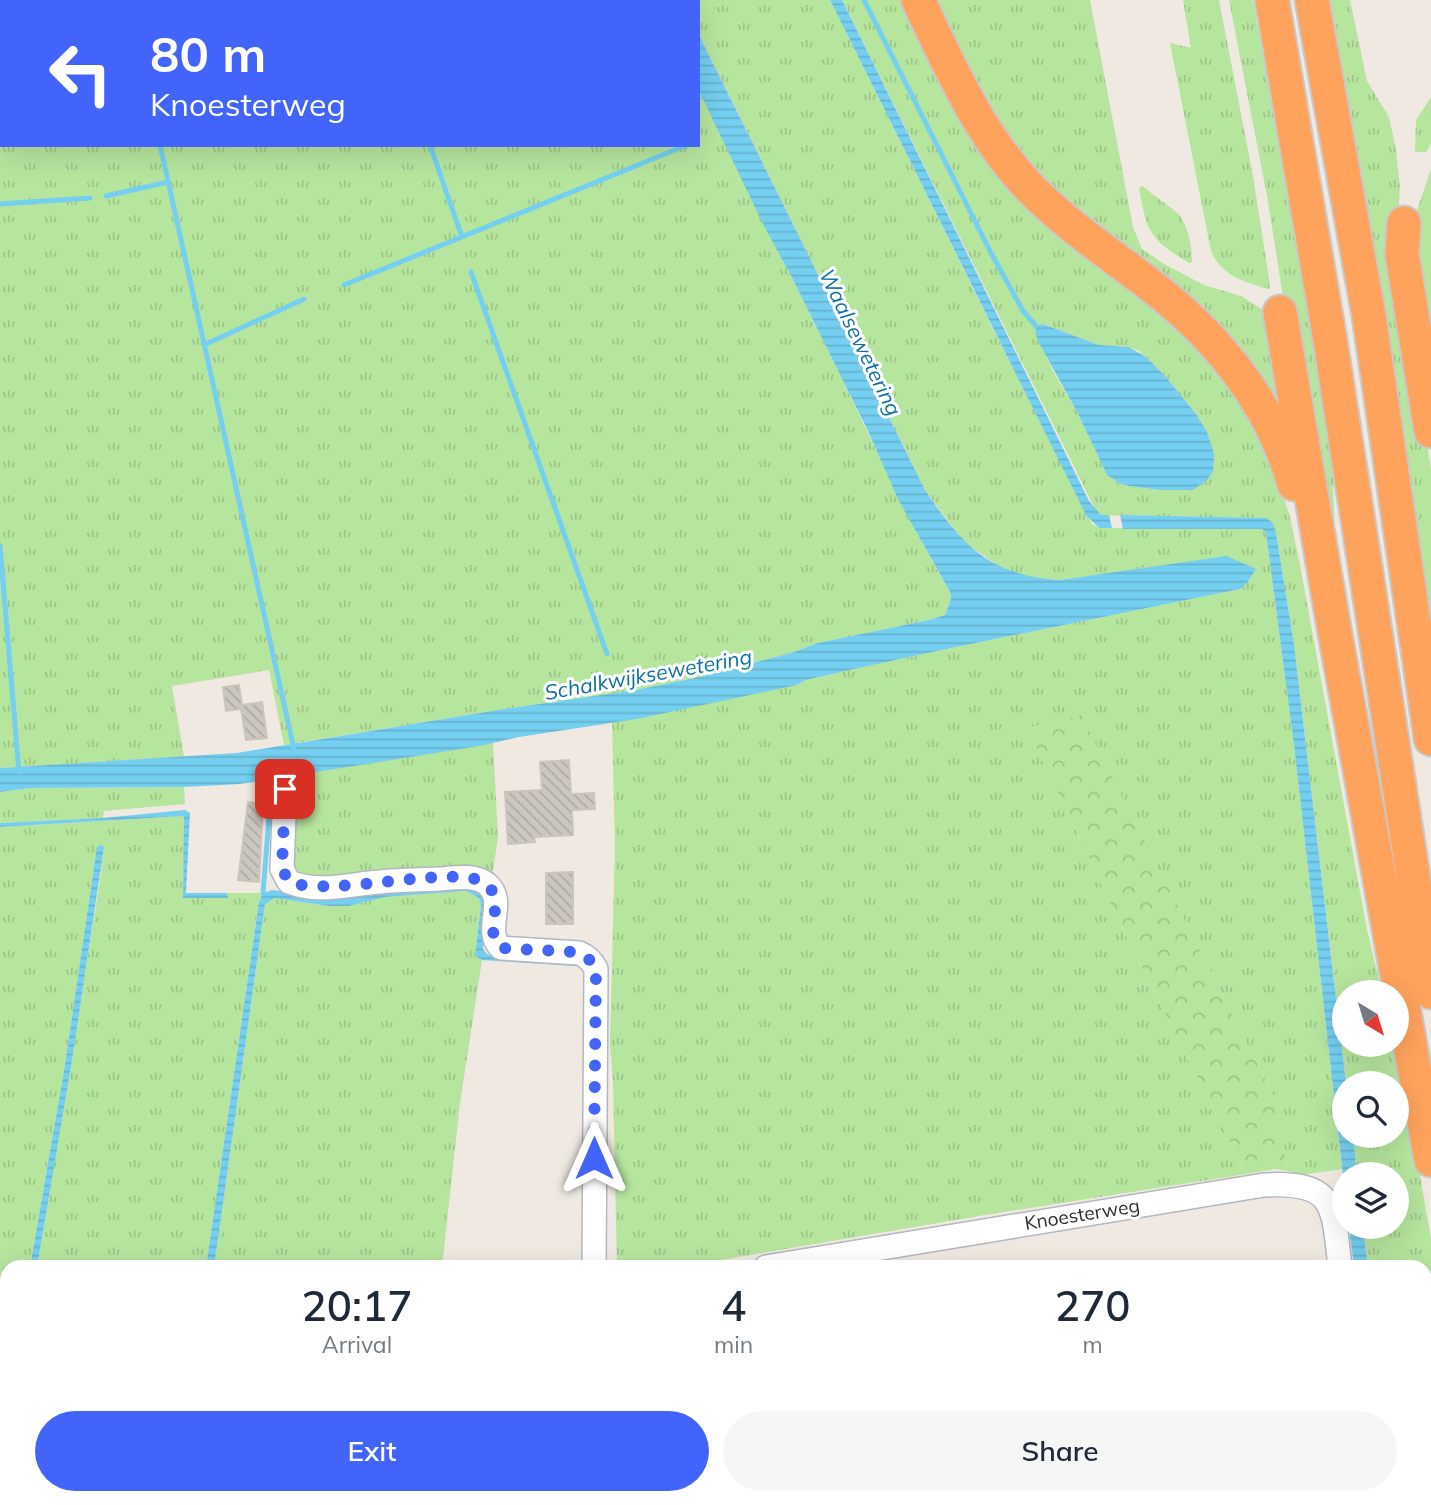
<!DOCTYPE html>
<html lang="en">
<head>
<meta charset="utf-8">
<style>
  body { margin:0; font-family:Mulish,sans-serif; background:#f6f6f7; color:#1f2937; height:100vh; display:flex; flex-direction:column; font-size:26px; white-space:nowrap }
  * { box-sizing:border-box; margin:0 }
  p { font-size:23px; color:#747a83 }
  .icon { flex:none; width:38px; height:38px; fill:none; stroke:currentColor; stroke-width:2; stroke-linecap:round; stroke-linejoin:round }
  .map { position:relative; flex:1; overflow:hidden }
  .side { position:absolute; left:0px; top:1260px; width:1432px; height:245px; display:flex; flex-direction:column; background:#fff; border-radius:21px 21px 0 0; box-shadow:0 7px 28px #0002 }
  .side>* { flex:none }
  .banner { position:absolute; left:0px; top:0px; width:700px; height:147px; box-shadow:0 7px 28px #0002; background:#4264fb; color:#fff; overflow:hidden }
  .needle { width:46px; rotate:142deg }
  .controls { position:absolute; left:1332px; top:980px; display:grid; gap:14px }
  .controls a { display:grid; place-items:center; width:77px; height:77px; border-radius:50%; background:#fff; box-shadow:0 7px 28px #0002; font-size:35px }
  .pin { position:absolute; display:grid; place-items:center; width:60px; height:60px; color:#fff; margin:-30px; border-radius:14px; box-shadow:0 4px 10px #0006 }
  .me { position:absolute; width:77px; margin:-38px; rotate:0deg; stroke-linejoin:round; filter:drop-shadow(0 0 5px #0008) }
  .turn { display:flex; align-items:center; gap:24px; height:147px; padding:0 35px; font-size:32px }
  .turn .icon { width:91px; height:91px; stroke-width:2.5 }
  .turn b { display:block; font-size:49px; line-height:60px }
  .eta { display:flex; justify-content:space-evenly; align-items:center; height:119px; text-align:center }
  .eta b { font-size:42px; font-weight:600; line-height:49px }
  .cta { display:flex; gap:14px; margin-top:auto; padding:14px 35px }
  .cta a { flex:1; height:80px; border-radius:42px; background:#4264fb; color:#fff; font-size:28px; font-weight:600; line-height:80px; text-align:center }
  .cta a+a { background:#f6f6f7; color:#1f2937 }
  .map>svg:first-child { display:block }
</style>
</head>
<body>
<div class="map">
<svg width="1431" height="1505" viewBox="0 0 1431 1505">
  <defs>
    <pattern id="grass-tufts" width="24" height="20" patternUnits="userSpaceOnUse" patternTransform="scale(1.75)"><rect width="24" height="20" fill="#b6e59e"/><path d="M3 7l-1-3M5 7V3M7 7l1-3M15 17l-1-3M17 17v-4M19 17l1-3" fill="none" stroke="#9dc588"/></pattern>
    <pattern id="forest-crowns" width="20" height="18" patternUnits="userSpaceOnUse" patternTransform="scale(1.75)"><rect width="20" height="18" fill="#b6e59e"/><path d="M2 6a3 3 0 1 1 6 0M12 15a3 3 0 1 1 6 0" fill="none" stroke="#9dc588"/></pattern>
    <pattern id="water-rules" width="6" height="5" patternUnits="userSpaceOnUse" patternTransform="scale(1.75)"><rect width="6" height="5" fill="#75cff0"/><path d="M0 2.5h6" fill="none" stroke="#66b2ce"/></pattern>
    <pattern id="building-back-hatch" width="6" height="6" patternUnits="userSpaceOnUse" patternTransform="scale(1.75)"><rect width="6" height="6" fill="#cbc7bf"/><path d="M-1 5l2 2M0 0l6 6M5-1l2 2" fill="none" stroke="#afaba4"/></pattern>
  </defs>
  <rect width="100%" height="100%" fill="#efe9e1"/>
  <!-- grass -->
  <path fill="url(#grass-tufts)" fill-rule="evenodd" d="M 0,0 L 656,0 L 656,2 L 2,2 L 2,145 L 698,145 L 698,89 C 745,186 794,282 842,379 C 877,451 909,523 950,592 L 951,598 L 945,615 L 929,620 L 819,643 L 791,653 L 695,678 L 637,690 L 505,709 L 284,745 L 269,670 L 172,686 L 184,757 L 0,768 Z
    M 682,0 L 830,0 L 994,331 L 1092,524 L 1099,528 L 1262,529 L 1266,533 L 1294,745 L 1342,1169 L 1301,1175 L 1288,1171 L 1276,1101 L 1081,716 L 1027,728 L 1119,922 L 1246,1174 L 985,1215 L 680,1267 L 617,1267 L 613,1082 L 610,1044 L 615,847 L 612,722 L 797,685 L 806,680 C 950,647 1095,619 1240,589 L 1120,572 L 1060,580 L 1024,576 L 1000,567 L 963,541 L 925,490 L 698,33 L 698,2 Z
    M 842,0 L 902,0 L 945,95 L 972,139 L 1191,337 L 1251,417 L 1277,477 L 1290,517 L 1299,560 L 1367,930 L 1382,992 L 1344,992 L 1344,1045 L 1395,1045 L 1403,1076 L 1431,1239 L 1431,1505 L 1397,1505 L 1396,1498 L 1424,1498 L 1424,1267 L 1368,1267 L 1363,1227 L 1396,1227 L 1396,1174 L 1357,1174 L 1353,1136 L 1396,1136 L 1396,1083 L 1346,1083 L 1294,645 L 1276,533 L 1267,518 L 1101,515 L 1095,509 ZM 1043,324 L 1099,345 L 1129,347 L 1139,351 L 1165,376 L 1196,414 L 1180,488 L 1160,490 L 1129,486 L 1119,483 L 1107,475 L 1078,414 L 1053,371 L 1035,332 L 1036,327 Z
    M 925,0 L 1090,0 L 1133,227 L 1142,249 L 1164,264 L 1204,285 L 1241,296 L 1265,311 L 1300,462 L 1274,418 L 1005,152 Z
    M 1183,0 L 1219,0 L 1253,176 L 1270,285 L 1269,289 C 1244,282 1222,276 1211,251 L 1170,43 L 1191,48 Z
    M 1229,0 L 1253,0 L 1287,189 L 1335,480 L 1333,489 L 1336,554 L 1369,745 L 1377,750 L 1431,1099 L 1308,453 L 1267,196 Z
    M 1329,0 L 1350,0 L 1367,81 L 1389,117 L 1396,150 L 1400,188 L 1398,216 L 1410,338 L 1431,469 L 1431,618 L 1388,342 Z
    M 1431,97 L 1431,144 L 1426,152 L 1415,152 L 1416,120 Z
    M 1431,169 L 1431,401 L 1410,231 Z
    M 1142,186 L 1179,214 C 1188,227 1192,246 1192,262 L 1189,263 C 1149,239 1147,232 1139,188 Z
    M 493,742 L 498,837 L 491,884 L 293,879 L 291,782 L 258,784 L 255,780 L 480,746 Z
    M 184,787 L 185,804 L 104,811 L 103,818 L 0,823 L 0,792 L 31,788 Z
    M 185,816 L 183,898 L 227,898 L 227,893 L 263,893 L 259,902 L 206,1267 L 37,1267 L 98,893 L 104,848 L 100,845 L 97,848 L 64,1071 L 30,1267 L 7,1267 L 7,1402 L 0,1445 L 0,827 Z
    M 466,891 L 479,898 L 481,905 L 475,956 L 482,960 L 460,1103 L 442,1267 L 214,1267 L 265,903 L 275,898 L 329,906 L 349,906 L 385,897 Z
    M 7,1443 L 7,1498 L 173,1498 L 171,1505 L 0,1505 L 0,1485 Z
    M 181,1498 L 418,1498 L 417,1505 L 180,1505 Z"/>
  <!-- forest -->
  <path fill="url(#forest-crowns)" d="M 1081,715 L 1276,1101 L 1288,1171 L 1275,1169 L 1246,1174 L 1119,922 L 1027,728 Z"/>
  <!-- water -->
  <path fill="url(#water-rules)" d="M 830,0 L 842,0 L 1089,501 L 1101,515 L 1109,515 L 1112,528 L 1099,528 L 1086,515 Z
    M 698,33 L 925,490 C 963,546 989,575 1060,580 L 1227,556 L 1256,569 L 1247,583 L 1240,589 C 1095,619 950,647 806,680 L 797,685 L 637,719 L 519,737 L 480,746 L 240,784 L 184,787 L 31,788 L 0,792 L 0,768 L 237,753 L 504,709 L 636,690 L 695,678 L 791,653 L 818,643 L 929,620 L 945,615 L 951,598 L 950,592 L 899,501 L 866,427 L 791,276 L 764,226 L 698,89 Z
    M 1043,324 L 1099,345 L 1129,347 L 1146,357 L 1165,376 L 1196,414 L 1207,432 L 1214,454 L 1213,471 L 1207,480 L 1193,490 L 1160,490 L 1129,486 L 1119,483 L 1107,475 L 1078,414 L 1039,343 L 1035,332 L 1036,326 Z
    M 1120,515 L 1267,518 L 1273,523 L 1276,533 L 1294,645 L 1346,1083 L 1344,1083 L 1344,1136 L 1353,1136 L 1357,1174 L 1344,1174 L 1344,1184 L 1294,745 L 1266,533 L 1262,529 L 1123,529 Z
    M 185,810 L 190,813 L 186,893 L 227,893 L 228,898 L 183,898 L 184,816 L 0,827 L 0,823 L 103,818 Z
    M 101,845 L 104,847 L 101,867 L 72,1060 L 37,1267 L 30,1267 L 64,1071 L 97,847 Z
    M 468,885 L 487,894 L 483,949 L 488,955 L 579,960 L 582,963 L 576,966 L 482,960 L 475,956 L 481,905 L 479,898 L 466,891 L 385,897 L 349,906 L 329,906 L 275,898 L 265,904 L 214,1267 L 206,1267 L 259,902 L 263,893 L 272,890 L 334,898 L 353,897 L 379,889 Z
    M 1349,1227 L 1363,1227 L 1368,1267 L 1354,1267 Z"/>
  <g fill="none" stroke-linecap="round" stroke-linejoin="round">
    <!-- stream -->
    <path stroke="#75cff0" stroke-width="5" d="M 126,0 L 126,2
      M 378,0 L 379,2
      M 864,0 L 991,253 L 1023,311 L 1036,326
      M 160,145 L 294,749
      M 430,145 L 462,237
      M 106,196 L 168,182
      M 0,204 L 90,198
      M 471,272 L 607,654
      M 344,285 L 687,145
      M 204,345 L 304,299
      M 0,546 L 19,772
      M 263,893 L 270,805"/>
  </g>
  <!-- building -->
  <path fill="url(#building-back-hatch)" stroke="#cbc5ba" stroke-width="2" d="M 239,685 L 242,705 L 262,702 L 267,738 L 246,740 L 241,709 L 226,711 L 223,687 Z
    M 569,760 L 571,794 L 594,793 L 595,809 L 572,810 L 573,835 L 534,837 L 535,842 L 508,844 L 505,792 L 542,790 L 540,762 Z
    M 248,802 L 263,804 L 259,882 L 238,880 Z
    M 573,872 L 573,924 L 546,924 L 546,873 Z"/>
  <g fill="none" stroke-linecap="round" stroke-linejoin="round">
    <!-- minor casing -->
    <g stroke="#b4b7c1" stroke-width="26">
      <path id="minor" d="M 285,789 L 282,869 L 289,882 C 320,894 349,884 380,882 C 400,880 420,880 439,879 C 454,878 474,874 487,884 C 508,902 482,930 501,948 L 579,953 C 587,956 592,961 596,969 L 594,1267
        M 766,1267 L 1264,1185 C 1336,1181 1333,1206 1340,1267
        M 1368,1498 L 1368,1505"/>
    </g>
    <!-- highway casing -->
    <g stroke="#c9c9c9" stroke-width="37">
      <path id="highway" d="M 918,0 C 950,67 980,137 1033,191 C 1067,225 1107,252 1145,281 C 1214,333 1270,399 1294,484
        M 1272,0 L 1330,340 L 1431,992
        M 1312,0 L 1369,316 L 1431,739
        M 1404,223 L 1402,254 L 1431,431
        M 1280,312 L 1334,628 L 1431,1160"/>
    </g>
    <!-- minor -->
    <use href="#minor" stroke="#fff" stroke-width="23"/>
    <!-- highway -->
    <use href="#highway" stroke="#ffa35c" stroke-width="33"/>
  </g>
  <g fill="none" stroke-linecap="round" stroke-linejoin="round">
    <!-- route -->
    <path stroke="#4264fb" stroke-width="12" stroke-dasharray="0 21.6" d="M 285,789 L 282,869 L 289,882 C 335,898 459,862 486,884 C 508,902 481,930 501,948 L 575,952 C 585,954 591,960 596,969 L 594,1158"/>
  </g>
  <g text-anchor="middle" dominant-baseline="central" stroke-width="6" stroke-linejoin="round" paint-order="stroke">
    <!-- street labels -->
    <g font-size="19" fill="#2e2e2e" stroke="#fff">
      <text transform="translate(1082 1214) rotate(-9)">Knoesterweg</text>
    </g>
    <!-- water labels -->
    <g font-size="21" font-style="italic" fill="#0d6fa3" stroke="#fff">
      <text transform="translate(861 342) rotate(64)">Waalsewetering</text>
      <text transform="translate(648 674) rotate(-10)">Schalkwijksewetering</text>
    </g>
  </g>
</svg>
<div class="controls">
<a><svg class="needle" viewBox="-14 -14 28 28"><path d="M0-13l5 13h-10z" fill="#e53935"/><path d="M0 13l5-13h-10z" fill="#747a83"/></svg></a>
<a><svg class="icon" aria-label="search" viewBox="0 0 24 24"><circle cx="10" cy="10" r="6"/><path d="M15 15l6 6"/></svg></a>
<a><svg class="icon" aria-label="layers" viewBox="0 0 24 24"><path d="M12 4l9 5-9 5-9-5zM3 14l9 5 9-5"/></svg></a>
</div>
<div class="pin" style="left:285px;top:789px;background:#d93025"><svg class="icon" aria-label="arrive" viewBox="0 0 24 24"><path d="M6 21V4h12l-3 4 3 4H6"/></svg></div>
<svg class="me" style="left:594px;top:1158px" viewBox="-20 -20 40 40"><path d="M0-17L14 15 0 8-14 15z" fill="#4264fb" stroke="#fff" stroke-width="4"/></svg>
<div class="banner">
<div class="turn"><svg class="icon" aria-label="left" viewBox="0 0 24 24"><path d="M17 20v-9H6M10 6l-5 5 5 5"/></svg><div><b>80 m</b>Knoesterweg</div></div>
</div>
<section class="side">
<div class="eta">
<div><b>20:17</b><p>Arrival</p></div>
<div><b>4</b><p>min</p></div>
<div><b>270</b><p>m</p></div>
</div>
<div class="cta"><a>Exit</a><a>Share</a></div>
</section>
</div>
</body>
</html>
